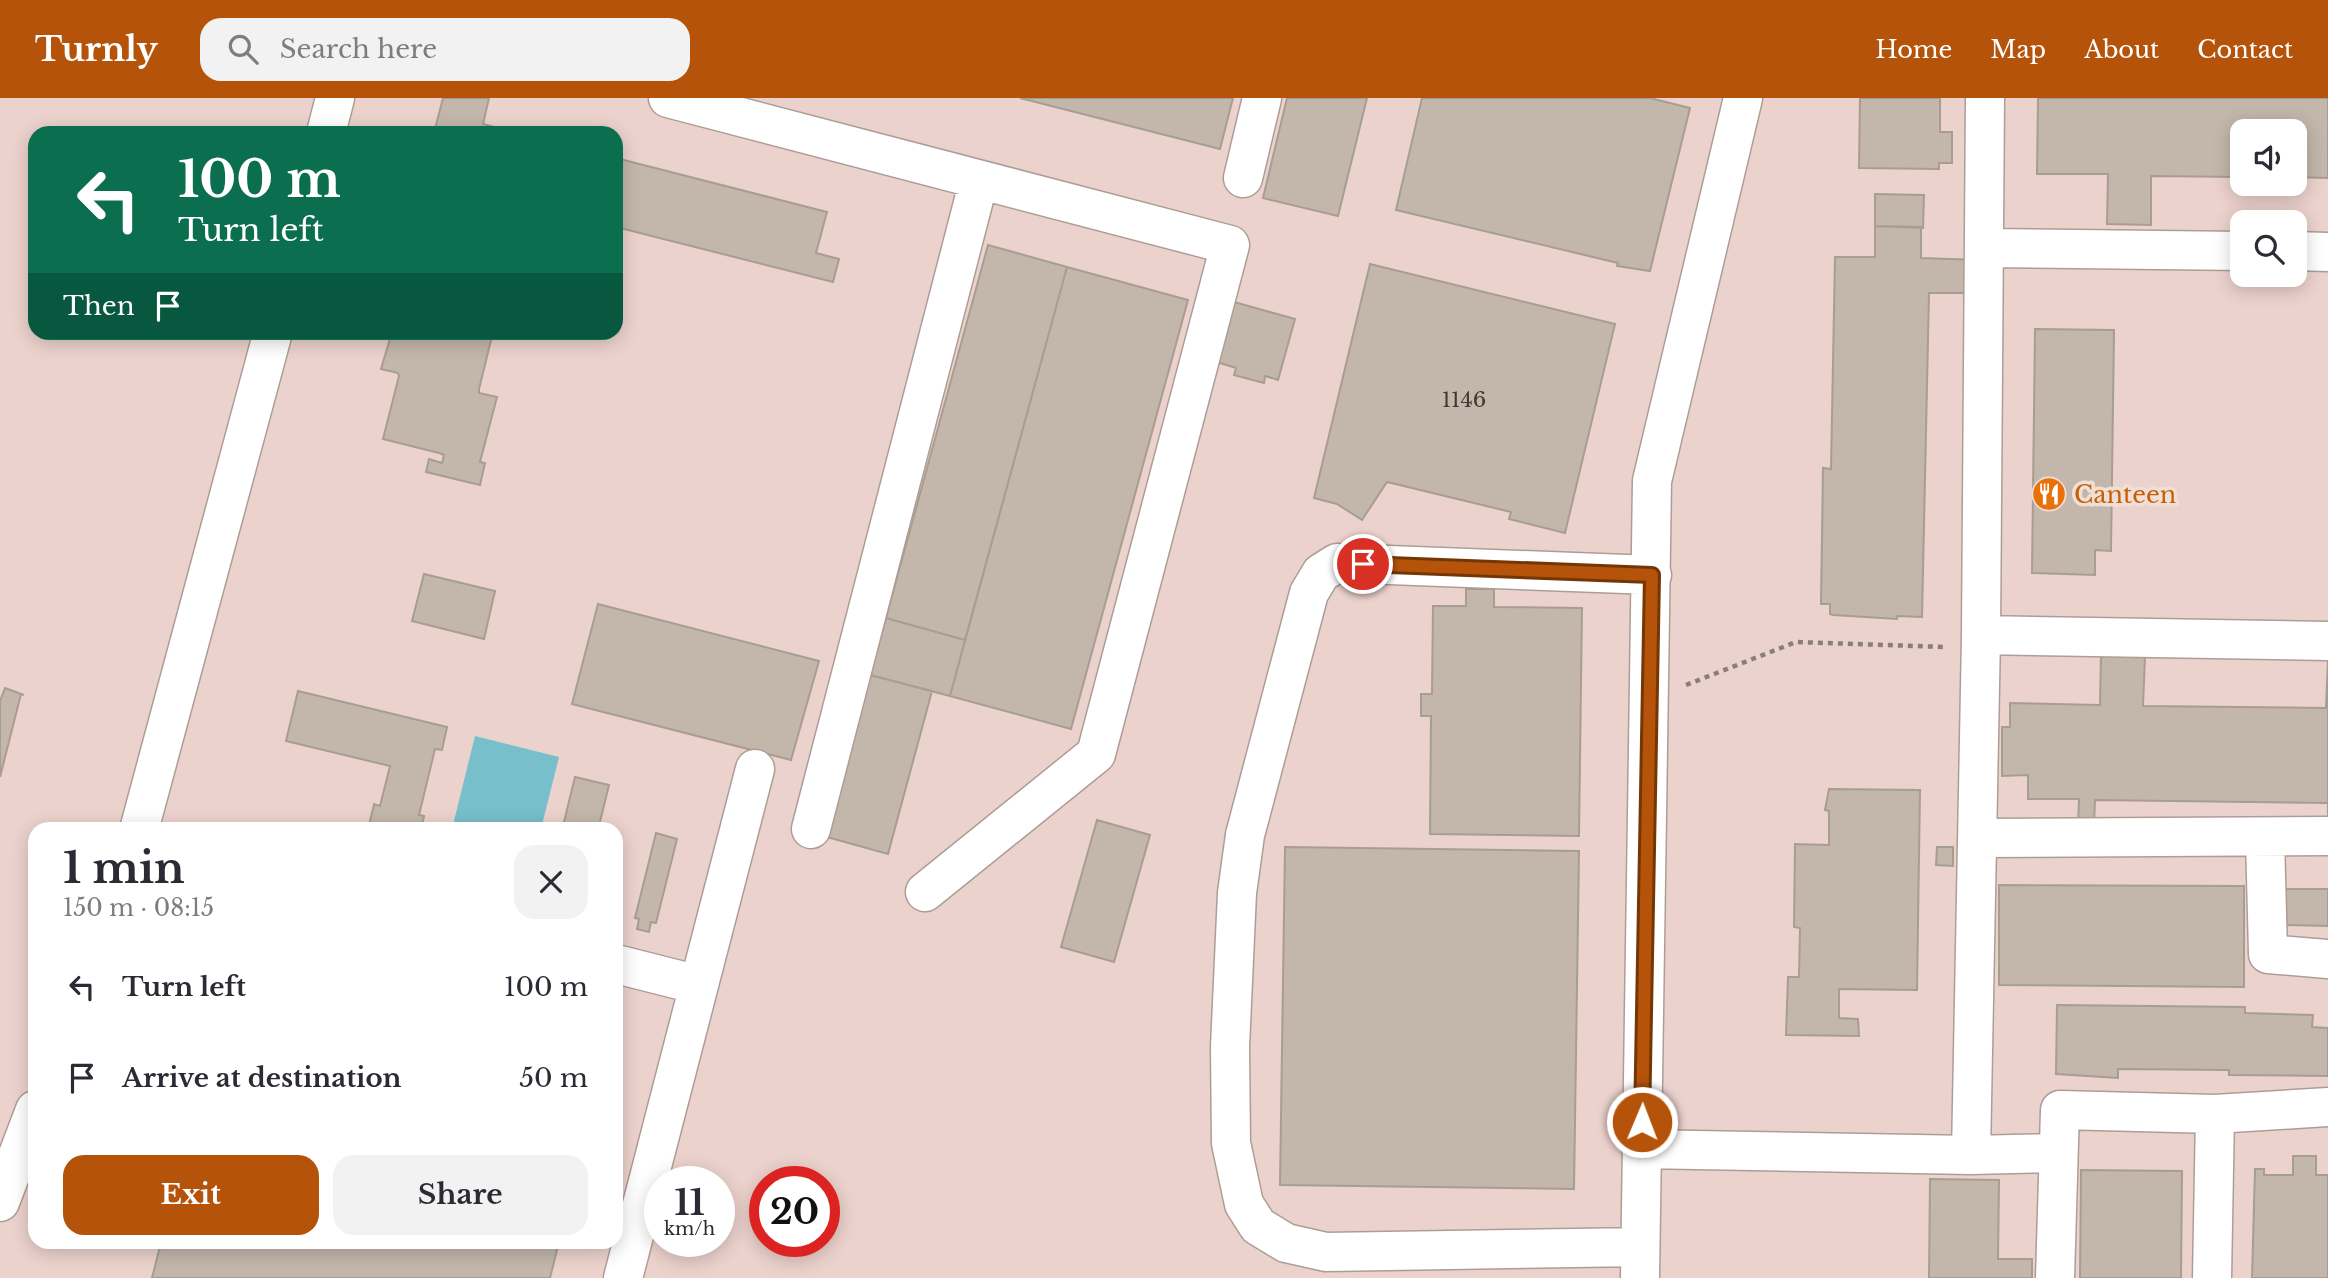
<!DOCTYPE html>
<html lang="en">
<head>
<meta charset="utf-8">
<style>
  body { margin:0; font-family:"Libre Baskerville",serif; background:#f2f2f3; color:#2b2b33; height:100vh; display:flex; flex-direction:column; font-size:26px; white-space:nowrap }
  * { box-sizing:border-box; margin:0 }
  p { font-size:23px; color:#7c7c81 }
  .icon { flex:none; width:38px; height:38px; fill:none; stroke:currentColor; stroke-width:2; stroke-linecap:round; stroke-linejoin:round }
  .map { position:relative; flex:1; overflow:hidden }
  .details { position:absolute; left:28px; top:724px; width:595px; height:427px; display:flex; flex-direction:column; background:#fff; border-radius:21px; box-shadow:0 4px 18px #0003 }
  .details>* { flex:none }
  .top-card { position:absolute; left:28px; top:28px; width:595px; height:214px; border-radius:21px; box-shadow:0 4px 18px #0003; background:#0b6e4f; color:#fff; overflow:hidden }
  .tools { position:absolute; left:2230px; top:21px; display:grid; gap:14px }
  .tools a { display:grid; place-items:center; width:77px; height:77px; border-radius:14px; background:#fff; box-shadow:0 4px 18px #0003; font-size:35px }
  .speed { position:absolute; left:644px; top:1068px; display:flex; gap:14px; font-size:35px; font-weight:700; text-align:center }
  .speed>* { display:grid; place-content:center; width:91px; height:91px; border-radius:50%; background:#fff; box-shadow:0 4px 18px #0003; line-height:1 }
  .speed small { font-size:18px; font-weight:400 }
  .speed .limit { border:10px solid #d22; background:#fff; color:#111 }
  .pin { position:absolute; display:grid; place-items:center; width:60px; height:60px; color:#fff; margin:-30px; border:4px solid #fff; border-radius:50%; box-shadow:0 2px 7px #0007 }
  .me { position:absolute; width:77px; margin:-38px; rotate:1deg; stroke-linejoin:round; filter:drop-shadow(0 0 5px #0008) }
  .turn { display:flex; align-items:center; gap:24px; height:147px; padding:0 35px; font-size:32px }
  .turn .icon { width:91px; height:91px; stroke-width:2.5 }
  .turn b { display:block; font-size:49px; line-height:60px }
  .then { display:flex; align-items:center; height:66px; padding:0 35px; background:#0003; gap:14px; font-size:26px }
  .round { display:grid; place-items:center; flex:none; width:74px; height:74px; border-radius:21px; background:#f2f2f3 }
  .head { display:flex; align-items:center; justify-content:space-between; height:119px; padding:0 35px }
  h1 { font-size:42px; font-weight:700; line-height:52px }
  .cta { display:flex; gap:14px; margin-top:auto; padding:14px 35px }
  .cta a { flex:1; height:80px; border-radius:21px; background:#b45309; color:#fff; font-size:28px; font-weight:700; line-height:80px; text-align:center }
  .cta a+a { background:#f2f2f3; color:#2b2b33 }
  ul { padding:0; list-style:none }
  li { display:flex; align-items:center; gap:21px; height:91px; padding:0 35px }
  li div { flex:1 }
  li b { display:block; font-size:26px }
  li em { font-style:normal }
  header { display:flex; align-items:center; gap:42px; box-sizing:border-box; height:98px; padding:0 35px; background:#b45309; color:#fff }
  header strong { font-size:33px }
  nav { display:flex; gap:38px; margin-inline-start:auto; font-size:24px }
  .search { width:490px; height:63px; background:#f2f2f3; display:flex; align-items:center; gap:18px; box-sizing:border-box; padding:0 24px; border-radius:21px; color:#7c7c81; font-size:26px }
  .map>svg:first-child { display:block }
</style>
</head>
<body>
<header>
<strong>Turnly</strong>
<div class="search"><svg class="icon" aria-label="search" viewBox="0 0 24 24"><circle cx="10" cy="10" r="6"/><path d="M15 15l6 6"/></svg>Search here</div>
<nav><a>Home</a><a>Map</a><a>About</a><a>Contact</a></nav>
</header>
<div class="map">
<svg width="2328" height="1180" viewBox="0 0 2328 1180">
  <rect width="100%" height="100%" fill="#f0dfd7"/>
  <!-- industrial -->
  <path fill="#ecd2cd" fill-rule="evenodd" d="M 0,0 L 2328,0 L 2328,1180 L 0,1180 ZM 2242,33 L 2294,33 L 2294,86 L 2242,86 ZM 35,35 L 616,35 L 616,234 L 35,234 ZM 2242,124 L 2294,124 L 2294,177 L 2242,177 ZM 35,732 L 616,732 L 616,1144 L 35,1144 ZM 660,1083 L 719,1083 L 719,1143 L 660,1143 ZM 765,1083 L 824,1083 L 824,1143 L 765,1143 Z"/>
  <!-- water -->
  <path fill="#77bfcb" d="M 475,638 L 559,659 L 541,731 L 452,731 Z"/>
  <!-- building -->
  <path fill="#c3b7ab" stroke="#a89d91" stroke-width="2" d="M 443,0 L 489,0 L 483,26 L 518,35 L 434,35 Z
    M 1020,0 L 1233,0 L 1220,51 Z
    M 1287,0 L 1367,0 L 1338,118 L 1263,100 Z
    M 1422,0 L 1650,0 L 1690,10 L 1650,173 L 1617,168 L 1618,165 L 1396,112 Z
    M 1860,0 L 1940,0 L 1940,34 L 1952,34 L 1952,65 L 1939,65 L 1939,71 L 1859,70 Z
    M 2038,0 L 2328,0 L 2328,80 L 2294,79 L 2294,33 L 2242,33 L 2242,79 L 2151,78 L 2151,127 L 2107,126 L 2108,76 L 2037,76 Z
    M 616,60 L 827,114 L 816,155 L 839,161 L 833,184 L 616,129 Z
    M 1875,96 L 1924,97 L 1923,130 L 1875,128 Z
    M 1875,128 L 1921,129 L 1921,160 L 1978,162 L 1966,195 L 1929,195 L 1922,519 L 1897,518 L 1897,521 L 1833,517 L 1830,516 L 1830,506 L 1821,506 L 1823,370 L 1831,371 L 1835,159 L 1875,159 Z
    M 988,147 L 1067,169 L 965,542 L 886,520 Z
    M 1370,166 L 1615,226 L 1565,435 L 1509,421 L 1511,414 L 1387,384 L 1362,422 L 1337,406 L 1314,400 Z
    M 1067,169 L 1188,202 L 1071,631 L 950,598 Z
    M 1234,204 L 1295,221 L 1278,282 L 1265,278 L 1264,285 L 1234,277 L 1236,270 L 1217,264 Z
    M 2035,231 L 2114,232 L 2111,453 L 2095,452 L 2095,477 L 2032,475 Z
    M 392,234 L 493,234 L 479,291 L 479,295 L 497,299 L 480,364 L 485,365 L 480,387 L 426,374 L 429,361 L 442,365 L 444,357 L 439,355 L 383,341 L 399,278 L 398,275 L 381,271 Z
    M 424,476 L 495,493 L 484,541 L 412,523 Z
    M 1466,491 L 1494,491 L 1494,509 L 1582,510 L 1579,738 L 1430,736 L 1431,618 L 1421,618 L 1421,596 L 1432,596 L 1433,508 L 1466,508 Z
    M 598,506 L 819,563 L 791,662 L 572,606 Z
    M 886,520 L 965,542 L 950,598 L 870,577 Z
    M 2101,557 L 2145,558 L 2143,608 L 2326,610 L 2328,560 L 2328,731 L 2328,705 L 2095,702 L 2094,727 L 2078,727 L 2079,701 L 2028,701 L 2028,677 L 2002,678 L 2002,629 L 2010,629 L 2010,605 L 2100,607 Z
    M 870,577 L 932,593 L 888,756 L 827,739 Z
    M 5,590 L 24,597 L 21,596 L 0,679 L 0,603 Z
    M 298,593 L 447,629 L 442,652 L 435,651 L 419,717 L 424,718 L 421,732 L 368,732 L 374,706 L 380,708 L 390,668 L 286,643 Z
    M 575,679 L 609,687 L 598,732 L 562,732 Z
    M 1829,691 L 1920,692 L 1917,892 L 1839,891 L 1839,920 L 1858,921 L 1859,938 L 1786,937 L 1788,879 L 1799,879 L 1800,830 L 1794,829 L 1795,746 L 1829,747 L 1829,713 L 1825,712 Z
    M 1097,722 L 1150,737 L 1114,864 L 1061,849 Z
    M 656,735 L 677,741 L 656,825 L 651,824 L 649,834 L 637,831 L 639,821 L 635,820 Z
    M 1285,749 L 1579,753 L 1574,1091 L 1280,1087 Z
    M 1937,749 L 1953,749 L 1953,768 L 1936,767 Z
    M 1999,787 L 2244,788 L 2244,889 L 1999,887 Z
    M 2285,791 L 2328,791 L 2328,828 L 2285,827 Z
    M 2057,907 L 2245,909 L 2245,915 L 2313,917 L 2312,929 L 2328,930 L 2328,978 L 2229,977 L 2229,972 L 2118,971 L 2118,980 L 2056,976 Z
    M 2293,1058 L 2316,1058 L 2316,1077 L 2328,1077 L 2328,1180 L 2252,1180 L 2255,1071 L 2264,1071 L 2264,1077 L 2293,1077 Z
    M 2081,1072 L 2182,1073 L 2181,1180 L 2080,1180 Z
    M 1930,1081 L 1999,1082 L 1998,1161 L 2032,1161 L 2032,1180 L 1929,1180 Z
    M 161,1144 L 559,1144 L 550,1180 L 152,1180 Z"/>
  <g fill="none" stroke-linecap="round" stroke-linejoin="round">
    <!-- minor casing -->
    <g stroke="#ad9d96" stroke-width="41">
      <path id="minor" d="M 668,0 L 1230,147 L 1096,656 L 925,794
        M 1985,0 L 1981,537 L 2328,543
        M 326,35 L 335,0
        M 1243,80 L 1262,0
        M 1984,150 L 2242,153
        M 2294,153 L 2328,154
        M 811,731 L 979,82
        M 139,732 L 273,234
        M 2265,739 L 2268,856 L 2328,861
        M 1977,740 L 2328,738
        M 616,866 L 699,887
        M 2215,1016 L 2328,1009
        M 1641,1051 L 1971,1057 L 1981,537
        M 1971,1057 L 2058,1055
        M 0,1104 L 35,1012
        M 1640,1149 L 1326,1154 L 1286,1145 L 1258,1128 L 1244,1106 L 1231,1045 L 1230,949 L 1237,795 L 1245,737 L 1309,495 L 1321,475 L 1337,465 L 1652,477
        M 623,1180 L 755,671
        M 1640,1180 L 1652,383 L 1743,0
        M 2055,1180 L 2060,1012 L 2215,1016 L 2212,1180"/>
    </g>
    <!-- path -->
    <path stroke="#8a7e79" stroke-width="4.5" stroke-dasharray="5 5" stroke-linecap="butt" d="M 1686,587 L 1796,544 L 1945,549"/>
    <!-- minor -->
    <use href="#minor" stroke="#fff" stroke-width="38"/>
  </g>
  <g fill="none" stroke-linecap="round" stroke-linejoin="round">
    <!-- route casing -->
    <g stroke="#753606" stroke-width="18">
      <path id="route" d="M 1363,466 L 1652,477 L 1642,1024"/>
    </g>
    <!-- route -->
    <use href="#route" stroke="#b45309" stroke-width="12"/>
  </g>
  <!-- icons -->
  <defs>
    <g id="restaurant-disc" transform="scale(1.75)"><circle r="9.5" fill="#e8710a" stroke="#f0dfd7"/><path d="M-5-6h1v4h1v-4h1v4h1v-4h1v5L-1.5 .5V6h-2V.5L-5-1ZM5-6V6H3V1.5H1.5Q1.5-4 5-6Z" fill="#fff"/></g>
  </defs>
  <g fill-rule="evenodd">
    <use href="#restaurant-disc" x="2049" y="396"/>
  </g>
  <g text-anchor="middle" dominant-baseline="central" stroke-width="7" stroke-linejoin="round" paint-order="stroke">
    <!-- number labels -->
    <g font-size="21" fill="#403834">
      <text x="1464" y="302">1146</text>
    </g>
    <!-- food labels -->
    <g font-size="24" fill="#c56008" stroke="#f0dfd7" text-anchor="start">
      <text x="2074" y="396">Canteen</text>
    </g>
  </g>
</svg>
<div class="tools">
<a><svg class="icon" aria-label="sound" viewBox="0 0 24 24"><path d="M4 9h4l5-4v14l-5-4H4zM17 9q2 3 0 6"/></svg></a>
<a><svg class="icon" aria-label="search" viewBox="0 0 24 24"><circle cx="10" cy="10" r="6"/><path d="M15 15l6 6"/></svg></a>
</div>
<div class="speed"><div>11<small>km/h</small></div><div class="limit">20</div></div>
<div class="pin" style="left:1363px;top:466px;background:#d93025"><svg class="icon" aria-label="arrive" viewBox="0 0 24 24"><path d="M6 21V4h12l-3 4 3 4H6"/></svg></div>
<svg class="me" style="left:1642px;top:1024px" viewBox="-20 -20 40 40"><circle r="17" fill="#b45309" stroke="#fff" stroke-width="3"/><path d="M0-11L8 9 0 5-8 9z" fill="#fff"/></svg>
<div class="top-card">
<div class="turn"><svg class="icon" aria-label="left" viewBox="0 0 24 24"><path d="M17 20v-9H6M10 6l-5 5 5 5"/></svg><div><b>100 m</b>Turn left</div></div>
<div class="then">Then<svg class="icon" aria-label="arrive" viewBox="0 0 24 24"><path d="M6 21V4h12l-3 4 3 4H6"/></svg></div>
</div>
<section class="details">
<div class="head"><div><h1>1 min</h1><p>150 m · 08:15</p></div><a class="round"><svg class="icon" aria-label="close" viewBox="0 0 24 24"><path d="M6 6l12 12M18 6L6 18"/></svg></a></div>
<ul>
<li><svg class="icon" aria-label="left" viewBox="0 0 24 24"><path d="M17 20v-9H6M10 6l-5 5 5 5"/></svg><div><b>Turn left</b></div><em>100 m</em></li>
<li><svg class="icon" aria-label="arrive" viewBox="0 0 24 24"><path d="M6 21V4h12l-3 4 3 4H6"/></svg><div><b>Arrive at destination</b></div><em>50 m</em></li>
</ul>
<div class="cta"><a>Exit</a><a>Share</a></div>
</section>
</div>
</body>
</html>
